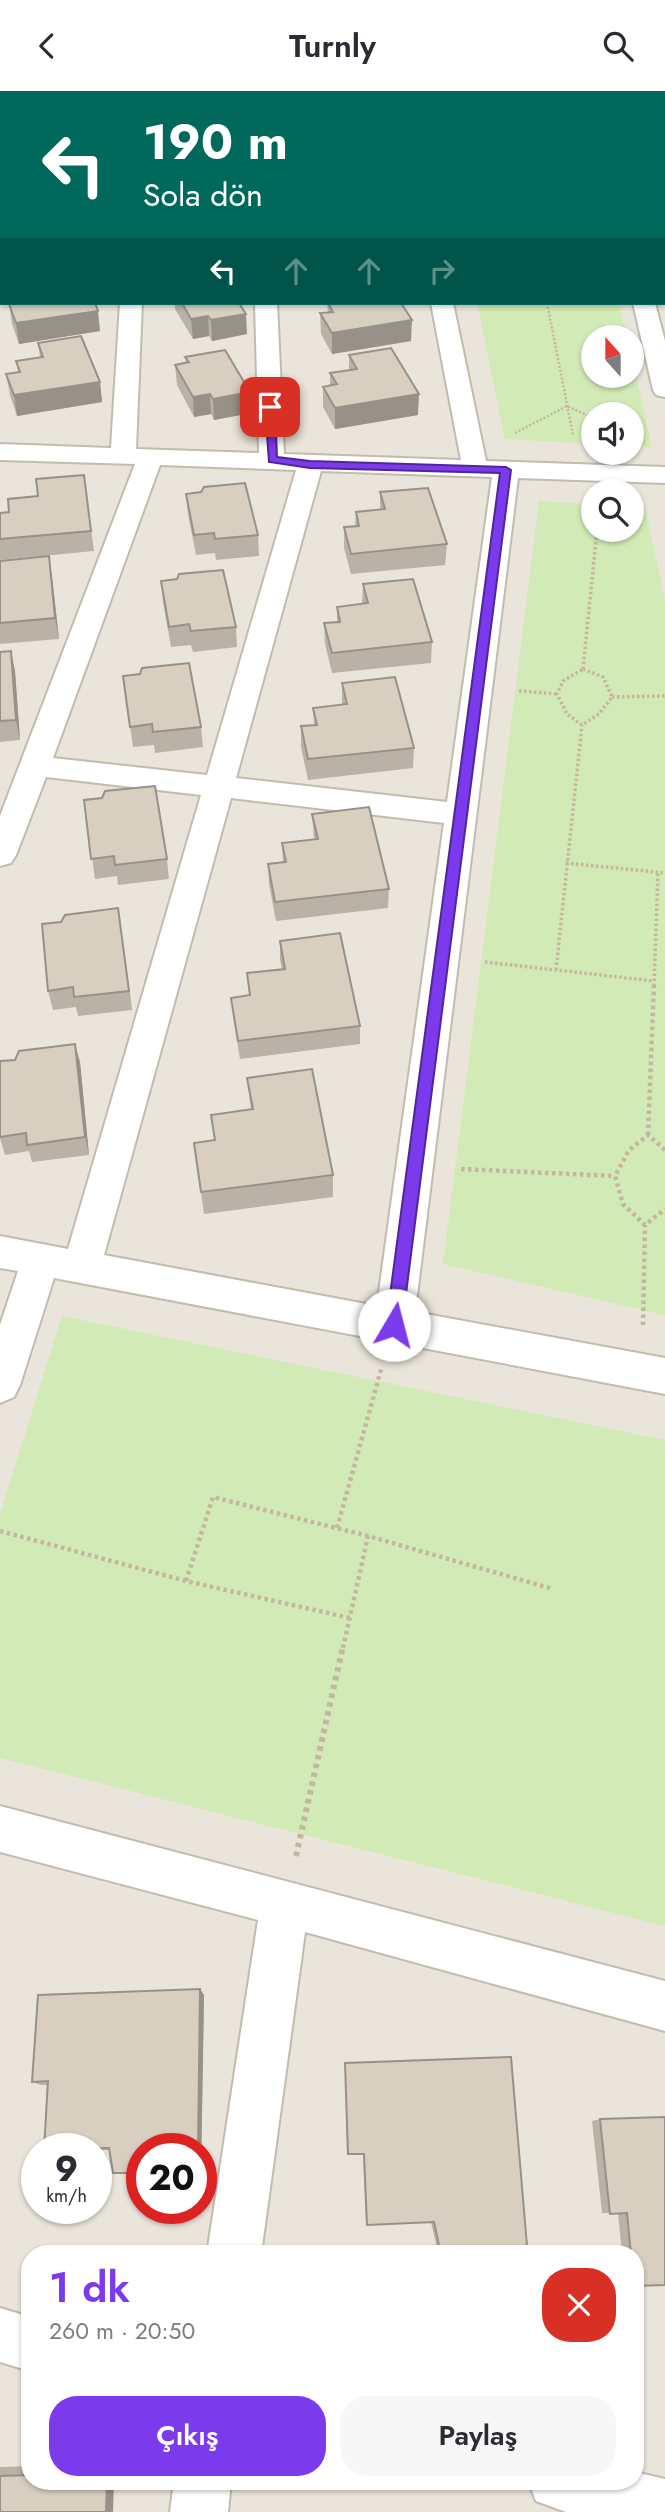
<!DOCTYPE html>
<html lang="tr">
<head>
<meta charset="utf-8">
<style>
  body { margin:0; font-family:Jost,sans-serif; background:#f7f7f7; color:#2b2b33; height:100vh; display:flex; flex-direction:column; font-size:26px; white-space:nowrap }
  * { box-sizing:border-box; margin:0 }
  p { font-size:23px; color:#7c7c81 }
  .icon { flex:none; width:38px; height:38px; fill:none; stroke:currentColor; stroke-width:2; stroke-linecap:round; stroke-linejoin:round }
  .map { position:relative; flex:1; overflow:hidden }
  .panel { position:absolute; left:21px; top:2154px; width:623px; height:245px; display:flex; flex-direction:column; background:#fff; border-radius:28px; box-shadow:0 2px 5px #0004 }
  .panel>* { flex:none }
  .guide { position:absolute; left:0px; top:0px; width:665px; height:214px; box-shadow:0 2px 5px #0004; background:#00695c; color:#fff; overflow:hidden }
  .needle { width:46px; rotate:339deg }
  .controls { position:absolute; left:581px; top:234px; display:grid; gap:14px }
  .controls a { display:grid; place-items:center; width:63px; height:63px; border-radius:50%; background:#fff; box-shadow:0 2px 5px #0004; font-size:35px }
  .speed { position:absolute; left:21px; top:2042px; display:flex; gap:14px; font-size:35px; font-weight:700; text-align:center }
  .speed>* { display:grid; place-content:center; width:91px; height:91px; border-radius:50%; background:#fff; box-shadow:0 2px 5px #0004; line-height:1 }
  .speed small { font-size:18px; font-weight:400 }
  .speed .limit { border:10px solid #d22; background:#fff; color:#111 }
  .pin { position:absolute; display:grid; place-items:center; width:60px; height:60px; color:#fff; margin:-30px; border-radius:14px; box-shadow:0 4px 10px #0006 }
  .me { position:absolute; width:77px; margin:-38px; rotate:8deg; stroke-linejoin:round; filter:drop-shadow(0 0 5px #0008) }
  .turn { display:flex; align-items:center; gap:24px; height:147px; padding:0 28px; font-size:32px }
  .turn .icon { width:91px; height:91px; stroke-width:2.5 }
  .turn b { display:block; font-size:49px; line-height:60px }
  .lanes { display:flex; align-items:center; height:66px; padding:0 28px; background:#0003; justify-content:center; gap:35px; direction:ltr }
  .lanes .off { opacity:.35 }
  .round { display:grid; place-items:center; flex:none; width:74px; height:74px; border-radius:28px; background:#f7f7f7 }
  .head { display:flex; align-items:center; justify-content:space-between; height:119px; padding:0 28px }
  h1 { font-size:42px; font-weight:600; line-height:52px; color:#7c3aed }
  .primary-button { display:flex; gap:14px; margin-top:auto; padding:14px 28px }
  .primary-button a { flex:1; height:80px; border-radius:28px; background:#7c3aed; color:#fff; font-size:28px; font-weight:600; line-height:80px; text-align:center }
  .primary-button a+a { background:#f7f7f7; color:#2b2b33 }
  header { display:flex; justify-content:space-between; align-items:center; height:91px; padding:0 28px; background:#fff; font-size:32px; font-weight:600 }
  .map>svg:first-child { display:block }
</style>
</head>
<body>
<header><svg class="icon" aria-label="back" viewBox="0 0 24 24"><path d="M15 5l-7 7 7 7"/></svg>Turnly<svg class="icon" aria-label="search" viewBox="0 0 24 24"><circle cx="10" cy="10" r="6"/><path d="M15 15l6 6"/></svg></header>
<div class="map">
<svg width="665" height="2421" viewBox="0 0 665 2421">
  <rect width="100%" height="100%" fill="#f6f3ec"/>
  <!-- residential -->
  <path fill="#eae5da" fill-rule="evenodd" d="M 0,0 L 665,0 L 665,2421 L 0,2421 ZM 2,2 L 663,2 L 663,212 L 2,212 ZM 593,247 L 632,247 L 632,285 L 593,285 ZM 593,324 L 632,324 L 632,362 L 593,362 ZM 593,401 L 632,401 L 632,439 L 593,439 ZM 37,2058 L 96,2058 L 96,2118 L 37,2118 ZM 142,2058 L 201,2058 L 201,2118 L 142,2118 ZM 30,2163 L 635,2163 L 635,2390 L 30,2390 Z"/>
  <!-- green -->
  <path fill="#d2eab5" d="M 477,212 L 619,212 L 627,247 L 593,247 L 593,285 L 632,285 L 632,267 L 652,356 L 632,355 L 632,324 L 593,324 L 593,353 L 505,348 Z
    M 539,410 L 593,413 L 593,439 L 632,439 L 632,415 L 645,416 L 665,510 L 665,1224 L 443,1173 Z
    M 62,1225 L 665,1349 L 665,1835 L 0,1667 L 0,1423 Z"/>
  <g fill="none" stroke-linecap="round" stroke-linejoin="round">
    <!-- minor casing -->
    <g stroke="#c2bbae" stroke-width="4">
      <path id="minor" d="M 126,0 L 146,0 L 146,2 L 126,2 Z
        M 241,0 L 261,0 L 262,2 L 242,2 Z
        M 390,0 L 410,0 L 411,2 L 391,2 Z
        M 583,0 L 603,0 L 604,2 L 584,2 Z
        M 120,212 L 142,212 L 136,358 L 259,362 L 255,212 L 277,212 L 284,363 L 461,369 L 431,212 L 453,212 L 486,370 L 665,376 L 665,392 L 518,387 L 415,1221 L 665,1267 L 665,1303 L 54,1187 L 20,1294 L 14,1306 L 0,1312 L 0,1234 L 18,1180 L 0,1177 L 0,1145 L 68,1158 L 201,704 L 46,686 L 16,764 L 11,772 L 0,775 L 0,725 L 135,373 L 0,369 L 0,353 L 111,357 ZM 160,374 L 296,379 L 207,684 L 53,667 ZM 321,380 L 492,386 L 447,711 L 236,687 ZM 231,707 L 444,732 L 377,1215 L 104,1164 Z
        M 633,212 L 655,212 L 665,250 L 665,306 L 656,304 L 653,299 Z
        M 0,1715 L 665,1890 L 665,1940 L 305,1841 L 261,2163 L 207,2163 L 258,1829 L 0,1761 Z
        M 0,2217 L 30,2226 L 30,2280 L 0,2271 Z
        M 635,2381 L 665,2388 L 665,2421 L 566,2421 L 536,2410 L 528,2390 L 635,2390 Z
        M 174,2390 L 231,2390 L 228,2421 L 170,2421 Z"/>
    </g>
    <!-- path-far3 -->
    <path stroke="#c4b79f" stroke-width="2.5" stroke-dasharray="2 2" stroke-linecap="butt" d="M 547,212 L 573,344
      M 515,342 L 567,315 L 593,327"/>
    <!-- path-far2 -->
    <path stroke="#c4b79f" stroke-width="3.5" stroke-dasharray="2.5 2.5" stroke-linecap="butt" d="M 583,578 L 603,586 L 612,606 L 599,623 L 582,634 L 567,623 L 557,603 L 563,590 Z
      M 583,578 L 597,439
      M 519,600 L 557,603
      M 612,606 L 665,605
      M 566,772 L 665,782
      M 485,871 L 654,890
      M 556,879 L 582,634
      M 654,895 L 658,781"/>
    <!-- path-far1 -->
    <path stroke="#c4b79f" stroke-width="4.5" stroke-dasharray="3.5 3.5" stroke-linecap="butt" d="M 648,1044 L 654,893
      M 665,1059 L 648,1044 L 629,1059 L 615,1085 L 623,1113 L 645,1134 L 665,1118
      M 461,1078 L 615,1085
      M 643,1234 L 645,1134
      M 337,1437 L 382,1275
      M 0,1440 L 186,1490 L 350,1527
      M 186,1490 L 213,1406 L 368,1445 L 553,1498
      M 343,1557 L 368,1445"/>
    <!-- path -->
    <path stroke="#c4b79f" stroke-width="6" stroke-dasharray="4.5 4.5" stroke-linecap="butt" d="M 296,1765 L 343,1555"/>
    <!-- minor -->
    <use href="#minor" fill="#fff" fill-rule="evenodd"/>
  </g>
  <!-- wall -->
  <path fill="#bab2a6" d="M 175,212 L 239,212 L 247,243 L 212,250 L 209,245 L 193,248 L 175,218 Z
    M 327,212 L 401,212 L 411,250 L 332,263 L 321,243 L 320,222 L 328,221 Z
    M 9,213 L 100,240 L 19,253 L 12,233 Z
    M 38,252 L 100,291 L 102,311 L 17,325 L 10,304 L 6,283 L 18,281 L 16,270 L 40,266 Z
    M 349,264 L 418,324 L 335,338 L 323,316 L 323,296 L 330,294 L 330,282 L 349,279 Z
    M 185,266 L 250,301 L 251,322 L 214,329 L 211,323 L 194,326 L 177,294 L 175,274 L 186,272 Z
    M 84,384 L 94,460 L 0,469 L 0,422 L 9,421 L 38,405 Z
    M 380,401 L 447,453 L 445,474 L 351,483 L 344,457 L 344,436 L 355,435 L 356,421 L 380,419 Z
    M 186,403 L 258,444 L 259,465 L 216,469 L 215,462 L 196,464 L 188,423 Z
    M 0,470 L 52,486 L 59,548 L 0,553 Z
    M 161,490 L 236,536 L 237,556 L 193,561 L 191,554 L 171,556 L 163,511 Z
    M 363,493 L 432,551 L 431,572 L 332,582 L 325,553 L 324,532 L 337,531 L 337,516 L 362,513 Z
    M 0,561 L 15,580 L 20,649 L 0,651 Z
    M 123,585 L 201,636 L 203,656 L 155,662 L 154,654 L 133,656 Z
    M 342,592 L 414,657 L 413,677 L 308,689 L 301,656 L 301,635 L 314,634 L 313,617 L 342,614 Z
    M 84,709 L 167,768 L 169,788 L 118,794 L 117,785 L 95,788 Z
    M 312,723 L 389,798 L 388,817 L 276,830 L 269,793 L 268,773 L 283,771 L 282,752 L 314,748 Z
    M 121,837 L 132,919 L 78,925 L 76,916 L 53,919 L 48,900 Z
    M 280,850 L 360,935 L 360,953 L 240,968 L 233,926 L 231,907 L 249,904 L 247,882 L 282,878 L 280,869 Z
    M 0,970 L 80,971 L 89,1064 L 32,1071 L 29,1060 L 5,1064 L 0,1047 Z
    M 247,987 L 333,1084 L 333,1106 L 204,1123 L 194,1052 L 214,1049 L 211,1024 L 251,1019 Z
    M 200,1898 L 204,1904 L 201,2081 L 142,2058 L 142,2082 L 113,2082 L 109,2059 L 44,2058 L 47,1994 L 41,1994 L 32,1991 Z
    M 511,1966 L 440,2159 L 437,2157 L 431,2131 L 367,2134 L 366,2133 L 363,2064 L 347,2064 L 345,1976 Z
    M 665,2026 L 635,2163 L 622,2163 L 618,2122 L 602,2122 L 592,2030 L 600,2028 Z
    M 30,2375 L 30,2390 L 0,2421 L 0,2376 Z"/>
  <!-- shaded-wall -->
  <path fill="#979187" d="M 43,0 L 113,0 L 113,2 L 43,2 Z
    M 187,0 L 201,0 L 201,2 L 187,2 Z
    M 203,0 L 233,0 L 233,2 L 203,2 Z
    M 299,0 L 365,0 L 365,2 L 299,2 Z
    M 98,220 L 100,240 L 19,253 L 16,232 Z
    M 246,223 L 247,243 L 212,250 L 211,229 Z
    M 208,225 L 209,245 L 193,248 L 191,228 Z
    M 412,229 L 411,250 L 332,263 L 332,242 Z
    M 100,291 L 102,311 L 17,325 L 14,304 Z
    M 250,301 L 251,322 L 214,329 L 213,308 Z
    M 210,303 L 211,323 L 194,326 L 193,306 Z
    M 419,303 L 418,324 L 335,338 L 335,317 Z
    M 49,465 L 52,486 L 59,548 L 55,527 Z
    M 11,560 L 15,580 L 20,649 L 16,629 Z
    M 118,817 L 121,837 L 132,919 L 129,900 Z
    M 75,953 L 80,971 L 89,1064 L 85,1046 Z
    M 200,1898 L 204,1904 L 201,2081 L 201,2058 L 198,2058 Z
    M 107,2390 L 114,2390 L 113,2421 L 106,2421 Z"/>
  <!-- building -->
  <path fill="#d8cfc1" stroke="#979187" stroke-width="2" d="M 16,212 L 95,212 L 98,220 L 16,232 L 9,213 Z
    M 182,212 L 239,212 L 246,223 L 211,229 L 208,225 L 191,228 Z
    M 328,212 L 401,212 L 412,229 L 332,242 L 320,222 L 333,221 Z
    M 81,245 L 100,291 L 14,304 L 6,283 L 20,281 L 16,270 L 43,266 L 38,252 Z
    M 391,257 L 419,303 L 335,317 L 323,296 L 337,293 L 330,282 L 357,278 L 349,264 Z
    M 225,259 L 250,301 L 213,308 L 210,303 L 193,306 L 175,274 L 189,271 L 185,266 Z
    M 84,384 L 91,440 L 0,448 L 0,422 L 9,421 L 8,408 L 38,405 L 36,388 Z
    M 245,392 L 258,444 L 215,448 L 214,442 L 194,444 L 186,403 L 201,401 L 204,396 Z
    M 428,397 L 447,453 L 351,463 L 344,436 L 359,435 L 356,421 L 385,418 L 380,401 Z
    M 49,465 L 55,527 L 0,532 L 0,470 Z
    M 223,479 L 236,536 L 191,540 L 189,533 L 169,536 L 161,490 L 177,488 L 179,483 Z
    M 413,488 L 432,551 L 332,562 L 324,532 L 340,531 L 337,516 L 368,512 L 363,493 Z
    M 11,560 L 16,629 L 0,630 L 0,561 Z
    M 189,572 L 201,636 L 153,641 L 152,633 L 130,636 L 123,585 L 140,583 L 142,577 Z
    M 395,586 L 414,657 L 308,668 L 301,635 L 317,634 L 313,617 L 347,613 L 342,592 Z
    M 155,695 L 167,768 L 115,774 L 114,765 L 91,768 L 84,709 L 102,707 L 105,700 Z
    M 369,716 L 389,798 L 275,811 L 268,773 L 286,771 L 282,752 L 318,748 L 312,723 Z
    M 118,817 L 129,900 L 74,906 L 73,896 L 48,900 L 42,833 L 61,831 L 65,824 Z
    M 340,842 L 360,935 L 238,950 L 231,907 L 250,904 L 247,882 L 285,878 L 280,850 Z
    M 75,953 L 85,1046 L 27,1054 L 26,1042 L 0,1046 L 0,970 L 15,969 L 19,960 Z
    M 312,978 L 333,1084 L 201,1101 L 194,1052 L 215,1049 L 211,1024 L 253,1018 L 247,987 Z
    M 200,1898 L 198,2058 L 142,2058 L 142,2082 L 113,2082 L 109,2057 L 44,2058 L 48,1990 L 32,1991 L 38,1904 Z
    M 511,1966 L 527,2155 L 440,2159 L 434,2131 L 367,2134 L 364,2063 L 348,2063 L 345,1972 Z
    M 665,2026 L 665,2194 L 635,2195 L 635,2163 L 631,2163 L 627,2122 L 610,2123 L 600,2028 Z
    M 30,2384 L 30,2390 L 107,2390 L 106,2421 L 0,2421 L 0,2385 Z"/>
  <!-- route -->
  <path fill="#7c3aed" stroke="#51269a" stroke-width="2" d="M 270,313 L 275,316 L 277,366 L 310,370 L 506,376 L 511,379 L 402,1234 L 400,1239 L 388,1239 L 386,1234 L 500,382 L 310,377 L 269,371 L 265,316 Z"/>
</svg>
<div class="controls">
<a><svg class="needle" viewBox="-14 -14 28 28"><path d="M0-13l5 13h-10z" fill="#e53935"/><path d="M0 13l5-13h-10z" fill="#7c7c81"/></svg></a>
<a><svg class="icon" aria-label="sound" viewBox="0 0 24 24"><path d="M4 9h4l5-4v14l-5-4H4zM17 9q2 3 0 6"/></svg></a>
<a><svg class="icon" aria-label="search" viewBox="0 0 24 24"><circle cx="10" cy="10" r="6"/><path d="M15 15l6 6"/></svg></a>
</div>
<div class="speed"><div>9<small>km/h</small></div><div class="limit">20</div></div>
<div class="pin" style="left:270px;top:316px;background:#d93025"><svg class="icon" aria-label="arrive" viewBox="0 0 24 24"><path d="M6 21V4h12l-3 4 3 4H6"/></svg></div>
<svg class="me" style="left:394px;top:1234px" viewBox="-20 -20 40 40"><circle r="19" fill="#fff"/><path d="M0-13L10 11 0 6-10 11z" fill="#7c3aed"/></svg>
<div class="guide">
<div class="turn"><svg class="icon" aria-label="left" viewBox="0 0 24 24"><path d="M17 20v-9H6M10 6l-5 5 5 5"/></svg><div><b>190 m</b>Sola dön</div></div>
<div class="lanes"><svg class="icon" aria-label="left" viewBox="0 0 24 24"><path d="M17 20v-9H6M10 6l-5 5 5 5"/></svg><svg class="icon off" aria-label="ahead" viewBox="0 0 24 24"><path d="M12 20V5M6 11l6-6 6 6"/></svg><svg class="icon off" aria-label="ahead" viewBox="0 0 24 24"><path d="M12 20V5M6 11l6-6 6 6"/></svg><svg class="icon off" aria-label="right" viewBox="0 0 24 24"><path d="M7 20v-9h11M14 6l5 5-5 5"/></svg></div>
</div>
<section class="panel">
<div class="head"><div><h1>1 dk</h1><p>260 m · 20:50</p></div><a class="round" style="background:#d93025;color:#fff"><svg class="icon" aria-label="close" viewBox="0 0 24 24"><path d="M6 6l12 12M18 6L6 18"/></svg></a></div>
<div class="primary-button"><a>Çıkış</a><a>Paylaş</a></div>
</section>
</div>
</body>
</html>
